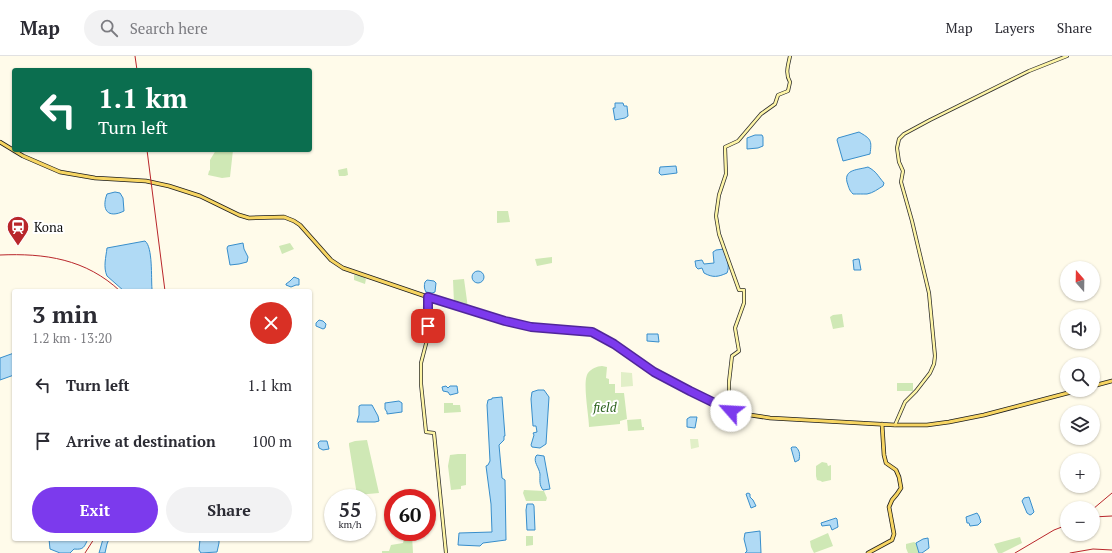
<!DOCTYPE html>
<html lang="en">
<head>
<meta charset="utf-8">
<style>
  body { margin:0; font-family:"PT Serif",serif; background:#f2f2f3; color:#2b2b33; height:100vh; display:flex; flex-direction:column; font-size:15px; white-space:nowrap }
  * { box-sizing:border-box; margin:0 }
  p { font-size:13px; color:#7c7c81 }
  .icon { flex:none; width:22px; height:22px; fill:none; stroke:currentColor; stroke-width:2; stroke-linecap:round; stroke-linejoin:round }
  .map { position:relative; flex:1; overflow:hidden }
  .sheet { position:absolute; left:12px; top:233px; width:300px; height:252px; display:flex; flex-direction:column; background:#fff; border-radius:4px; box-shadow:0 1px 3px #0004 }
  .sheet>* { flex:none }
  .hud { position:absolute; left:12px; top:12px; width:300px; height:84px; border-radius:4px; box-shadow:0 1px 3px #0004; background:#0b6e4f; color:#fff; overflow:hidden }
  .needle { width:26px; rotate:340deg }
  .tools { position:absolute; left:1060px; top:205px; display:grid; gap:8px }
  .tools a { display:grid; place-items:center; width:40px; height:40px; border-radius:50%; background:#fff; box-shadow:0 1px 3px #0004; font-size:20px }
  .speed { position:absolute; left:324px; top:433px; display:flex; gap:8px; font-size:20px; font-weight:700; text-align:center }
  .speed>* { display:grid; place-content:center; width:52px; height:52px; border-radius:50%; background:#fff; box-shadow:0 1px 3px #0004; line-height:1 }
  .speed small { font-size:10px; font-weight:400 }
  .speed .limit { border:6px solid #d22; background:#fff; color:#111 }
  .pin { position:absolute; display:grid; place-items:center; width:34px; height:34px; color:#fff; margin:-17px; border-radius:8px; box-shadow:0 2px 6px #0006 }
  .me { position:absolute; width:44px; margin:-22px; rotate:296deg; stroke-linejoin:round; filter:drop-shadow(0 0 3px #0008) }
  .turn { display:flex; align-items:center; gap:14px; height:84px; padding:0 20px; font-size:18px }
  .turn .icon { width:52px; height:52px; stroke-width:2.5 }
  .turn b { display:block; font-size:28px; line-height:34px }
  .round { display:grid; place-items:center; flex:none; width:42px; height:42px; border-radius:21px; background:#f2f2f3 }
  .head { display:flex; align-items:center; justify-content:space-between; height:68px; padding:0 20px }
  h1 { font-size:24px; font-weight:600; line-height:30px }
  .primary-button { display:flex; gap:8px; margin-top:auto; padding:8px 20px }
  .primary-button a { flex:1; height:46px; border-radius:24px; background:#7c3aed; color:#fff; font-size:16px; font-weight:600; line-height:46px; text-align:center }
  .primary-button a+a { background:#f2f2f3; color:#2b2b33 }
  ul { padding:0; list-style:none }
  li { display:flex; align-items:center; gap:12px; height:56px; padding:0 20px }
  li div { flex:1 }
  li b { display:block; font-size:15px }
  li em { font-style:normal }
  header { display:flex; align-items:center; gap:24px; box-sizing:border-box; height:56px; padding:0 20px; background:#fff; border-bottom:1px solid #e1e1e2 }
  header strong { font-size:19px }
  nav { display:flex; gap:22px; margin-inline-start:auto; font-size:14px }
  .search { width:280px; height:36px; background:#f2f2f3; display:flex; align-items:center; gap:10px; box-sizing:border-box; padding:0 14px; border-radius:22px; color:#7c7c81; font-size:15px }
  .map>svg:first-child { display:block }
</style>
</head>
<body>
<header>
<strong>Map</strong>
<div class="search"><svg class="icon" aria-label="search" viewBox="0 0 24 24"><circle cx="10" cy="10" r="6"/><path d="M15 15l6 6"/></svg>Search here</div>
<nav><a>Map</a><a>Layers</a><a>Share</a></nav>
</header>
<div class="map">
<svg width="1112" height="497" viewBox="0 0 1112 497">
  <rect width="100%" height="100%" fill="#fffbea"/>
  <!-- green -->
  <path fill="#cfe8b5" d="M 216,94 L 233,94 L 230,121 L 222,122 L 208,119 L 209,115 L 210,114 L 210,104 Z
    M 347,112 L 348,119 L 345,120 L 339,120 L 338,114 Z
    M 497,155 L 508,155 L 510,166 L 497,167 Z
    M 290,187 L 294,193 L 282,198 L 279,190 Z
    M 552,201 L 552,207 L 537,210 L 535,203 Z
    M 354,219 L 362,220 L 366,223 L 365,228 L 354,224 Z
    M 464,223 L 468,252 L 454,247 L 453,224 Z
    M 842,258 L 844,271 L 833,273 L 830,261 L 833,259 Z
    M 602,310 L 607,311 L 606,322 L 609,323 L 609,328 L 615,328 L 615,337 L 624,337 L 627,363 L 620,365 L 620,368 L 589,371 C 589,360 582,325 588,317 C 591,313 597,310 602,310 Z
    M 897,327 L 913,327 L 913,335 L 897,335 Z
    M 444,347 L 453,347 L 453,349 L 460,349 L 461,356 L 444,357 Z
    M 641,363 L 642,371 L 644,371 L 644,374 L 628,375 L 627,364 Z
    M 367,384 L 379,437 L 357,439 L 349,389 L 349,387 L 355,385 Z
    M 458,398 L 466,398 L 466,429 L 461,430 L 461,433 L 451,434 L 448,410 L 450,399 Z
    M 822,406 L 827,407 L 828,410 L 831,409 L 831,424 L 822,426 L 821,425 L 817,424 L 816,420 L 816,410 Z
    M 524,434 L 544,435 L 547,442 L 546,445 L 526,445 L 523,437 Z
    M 828,477 L 833,490 L 814,497 L 811,491 L 810,485 Z
    M 405,479 L 412,479 L 413,497 L 382,497 L 382,495 L 389,495 L 391,489 L 403,487 Z
    M 526,480 L 533,480 L 533,489 L 526,490 Z
    M 1020,481 L 1022,487 L 1002,497 L 998,497 L 994,488 Z
    M 914,486 L 916,487 L 919,497 L 908,497 L 906,492 L 906,488 Z"/>
  <!-- pitch -->
  <path fill="#e1efc7" d="M 621,316 L 632,317 L 633,330 L 621,331 Z
    M 690,383 L 698,383 L 699,391 L 691,393 Z"/>
  <!-- water -->
  <path fill="#b0daf5" stroke="#388ecb" d="M 615,47 L 623,47 L 624,50 L 627,50 L 628,60 L 625,62 L 615,64 L 613,52 L 615,52 Z
    M 859,76 C 871,83 872,84 870,98 L 843,105 L 837,84 L 838,82 Z
    M 755,79 L 762,79 L 763,81 L 763,90 L 758,92 L 747,93 L 747,82 Z
    M 676,110 L 677,117 L 661,119 L 659,117 L 660,111 Z
    M 868,111 C 877,116 877,119 884,127 L 883,130 C 878,133 873,137 867,138 C 863,138 858,138 853,138 C 849,134 849,132 847,126 C 844,113 858,114 868,111 Z
    M 115,136 L 120,137 L 123,142 L 124,155 C 108,163 101,154 107,138 Z
    M 145,185 C 153,191 151,222 152,233 L 151,235 L 124,235 L 107,220 C 103,211 106,201 107,192 Z
    M 243,187 L 244,193 L 248,201 L 247,206 L 239,208 L 230,209 L 227,192 L 228,190 Z
    M 724,193 C 727,200 730,210 727,217 C 718,221 713,222 704,217 L 702,212 L 698,213 L 696,211 L 695,205 L 702,204 L 704,208 L 714,207 L 713,196 L 716,194 Z
    M 858,203 L 859,203 L 861,214 L 854,214 L 853,204 Z
    M472 221a6 6 0 1 1 12 0a6 6 0 1 1-12 0Z
    M 294,221 L 299,223 L 299,229 L 296,229 L 291,231 L 286,229 L 286,228 L 290,225 Z
    M 427,224 L 434,225 L 436,227 L 435,236 L 432,237 L 426,236 C 424,233 424,229 425,226 Z
    M 319,264 L 323,265 L 326,268 L 325,272 L 323,273 L 316,270 L 316,267 Z
    M 647,278 L 658,278 L 659,286 L 647,285 Z
    M 14,297 L 14,319 L 0,324 L 0,302 Z
    M 446,330 L 448,332 L 450,330 L 457,330 L 458,337 L 450,339 L 448,336 L 443,335 L 442,331 Z
    M 538,334 L 544,334 L 549,341 L 546,388 L 540,392 L 532,391 L 531,389 L 534,379 L 533,377 L 537,376 L 536,370 L 533,370 L 531,343 L 532,336 Z
    M 502,341 L 505,380 L 504,380 L 504,384 L 499,389 L 502,422 L 505,424 L 506,484 L 483,487 L 480,490 L 458,489 L 459,477 L 492,476 L 491,448 L 486,410 L 488,409 L 490,405 L 487,349 L 488,344 L 492,343 L 492,342 Z
    M 399,345 L 402,347 L 402,356 L 387,358 L 387,356 L 385,353 L 385,347 Z
    M 361,349 L 372,349 L 378,360 L 379,365 L 375,366 L 357,366 L 359,359 L 359,350 Z
    M 690,361 L 697,361 L 695,372 L 687,371 L 687,363 Z
    M 320,385 L 327,385 L 329,393 L 323,394 L 319,392 L 318,387 Z
    M 792,391 L 796,391 C 800,395 800,399 799,404 L 795,406 L 791,392 Z
    M 537,399 L 544,400 L 550,433 L 543,434 C 539,429 540,424 540,418 C 539,411 533,406 536,400 Z
    M 748,437 L 750,438 L 750,441 L 753,444 L 756,450 L 751,452 L 746,438 Z
    M 1029,441 L 1034,456 L 1032,458 L 1030,459 L 1027,457 L 1022,445 L 1024,442 Z
    M 527,448 L 533,448 L 534,450 L 535,474 L 527,474 L 526,454 Z
    M 977,457 L 979,460 L 981,466 L 978,469 L 970,470 L 969,467 L 967,467 L 966,461 Z
    M 836,462 L 837,463 L 838,471 L 832,474 L 830,469 L 822,470 L 821,467 Z
    M 760,475 L 761,497 L 745,497 L 747,495 L 744,483 L 745,477 Z
    M 928,482 L 929,492 L 922,497 L 919,497 L 916,487 L 923,483 Z
    M 49,483 L 88,483 C 84,491 84,494 74,493 L 70,497 L 60,497 L 50,493 Z
    M 103,483 L 109,483 L 107,488 L 105,497 L 99,497 Z
    M 200,483 L 219,483 L 219,487 L 217,496 L 201,497 L 199,494 Z"/>
  <g fill="none" stroke-linecap="round" stroke-linejoin="round">
    <!-- secondary casing -->
    <g stroke="#2e2e2e" stroke-width="4">
      <path id="secondary" d="M 428,241 L 427,284 L 421,307 L 421,328 L 426,376 L 434,377 L 446,497
        M 731,355 L 729,337 L 729,326 L 732,300 L 739,295 L 735,272 L 744,247 L 744,234 L 739,234 L 719,178 L 716,160 L 719,139 L 726,118 L 725,91 L 738,85 L 761,58 L 775,48 L 778,39 L 788,35 L 790,26 C 785,17 788,10 790,0
        M 895,369 L 905,346 L 916,335 L 930,317 L 934,308 L 935,300 L 929,237 L 912,165 L 901,126 L 903,115 L 899,106 L 897,92 L 899,83 L 904,78 L 930,64 L 1029,15 L 1067,0"/>
    </g>
    <!-- primary casing -->
    <g stroke="#1d1d1d" stroke-width="4.5">
      <path id="primary" d="M 0,86 L 23,100 L 60,116 L 95,122 L 146,125 L 169,130 L 200,140 L 239,159 L 249,162 L 284,161 L 294,165 L 300,169 L 331,204 L 343,212 L 434,243 L 505,265 L 531,271 L 592,276 L 614,288 L 654,316 L 690,335 L 731,355 L 750,359 L 770,362 L 895,369 L 927,369 L 949,366 L 984,359 L 1079,334
        M 1093,330 L 1112,325
        M 868,497 L 892,484 L 894,478 L 889,451 L 892,444 L 897,438 L 901,432 L 899,421 L 896,414 L 886,407 L 884,399 L 882,368"/>
    </g>
    <!-- secondary -->
    <use href="#secondary" stroke="#fef5a6" stroke-width="2.5"/>
    <!-- primary -->
    <use href="#primary" stroke="#f7d562" stroke-width="3"/>
    <!-- rail -->
    <path stroke="#b9262b" stroke-width="1" d="M 135,0 L 137,14
      M 147,94 L 165,235
      M 0,199 C 45,197 86,203 120,235
      M 1093,453 L 1112,437
      M 1093,461 L 1112,460
      M 85,497 L 94,483
      M 1015,497 L 1054,474 L 1067,469
      M 1070,497 L 1093,493 L 1112,494"/>
  </g>
  <g fill="none" stroke-linecap="round" stroke-linejoin="round">
    <!-- route casing -->
    <g stroke="#51269a" stroke-width="10">
      <path id="route" d="M 428,270 L 428,241 L 505,265 L 531,271 L 592,276 L 614,288 L 654,316 L 690,335 L 731,355"/>
    </g>
    <!-- route -->
    <use href="#route" stroke="#7c3aed" stroke-width="7"/>
  </g>
  <!-- icons -->
  <defs>
    <g id="station-pin" transform="scale(1.15)"><path d="M0 17L-7.5 6A9.5 9.5 0 1 1 7.5 6Z" fill="#b9262b" stroke="#fff"/><path d="M-3-6H3Q5-6 5-4V2Q5 4 3 4L4.5 6H3L1.5 4h-3L-3 6H-4.5L-3 4Q-5 4-5 2V-4Q-5-6-3-6ZM-3.5-4v3h7v-3ZM-3.5 1v1.5H-2V1ZM2 1v1.5H3.5V1Z" fill="#fff"/></g>
  </defs>
  <g fill-rule="evenodd">
    <use href="#station-pin" x="18" y="171"/>
  </g>
  <g text-anchor="middle" dominant-baseline="central" stroke-width="4" stroke-linejoin="round" paint-order="stroke">
    <!-- poi labels -->
    <g font-size="13" fill="#0c0c0c" stroke="#fff" text-anchor="start">
      <text x="34" y="171">Kona</text>
    </g>
    <!-- park labels -->
    <g font-size="13" font-style="italic" fill="#2b621d" stroke="#fff">
      <text x="605" y="351">field</text>
    </g>
  </g>
</svg>
<div class="tools">
<a><svg class="needle" viewBox="-14 -14 28 28"><path d="M0-13l5 13h-10z" fill="#e53935"/><path d="M0 13l5-13h-10z" fill="#7c7c81"/></svg></a>
<a><svg class="icon" aria-label="sound" viewBox="0 0 24 24"><path d="M4 9h4l5-4v14l-5-4H4zM17 9q2 3 0 6"/></svg></a>
<a><svg class="icon" aria-label="search" viewBox="0 0 24 24"><circle cx="10" cy="10" r="6"/><path d="M15 15l6 6"/></svg></a>
<a><svg class="icon" aria-label="layers" viewBox="0 0 24 24"><path d="M12 4l9 5-9 5-9-5zM3 14l9 5 9-5"/></svg></a>
<a>+</a>
<a>−</a>
</div>
<div class="speed"><div>55<small>km/h</small></div><div class="limit">60</div></div>
<div class="pin" style="left:428px;top:270px;background:#d93025"><svg class="icon" aria-label="arrive" viewBox="0 0 24 24"><path d="M6 21V4h12l-3 4 3 4H6"/></svg></div>
<svg class="me" style="left:731px;top:355px" viewBox="-20 -20 40 40"><circle r="19" fill="#fff"/><path d="M0-13L10 11 0 6-10 11z" fill="#7c3aed"/></svg>
<div class="hud">
<div class="turn"><svg class="icon" aria-label="left" viewBox="0 0 24 24"><path d="M17 20v-9H6M10 6l-5 5 5 5"/></svg><div><b>1.1 km</b>Turn left</div></div>
</div>
<section class="sheet">
<div class="head"><div><h1>3 min</h1><p>1.2 km · 13:20</p></div><a class="round" style="background:#d93025;color:#fff"><svg class="icon" aria-label="close" viewBox="0 0 24 24"><path d="M6 6l12 12M18 6L6 18"/></svg></a></div>
<ul>
<li><svg class="icon" aria-label="left" viewBox="0 0 24 24"><path d="M17 20v-9H6M10 6l-5 5 5 5"/></svg><div><b>Turn left</b></div><em>1.1 km</em></li>
<li><svg class="icon" aria-label="arrive" viewBox="0 0 24 24"><path d="M6 21V4h12l-3 4 3 4H6"/></svg><div><b>Arrive at destination</b></div><em>100 m</em></li>
</ul>
<div class="primary-button"><a>Exit</a><a>Share</a></div>
</section>
</div>
</body>
</html>
